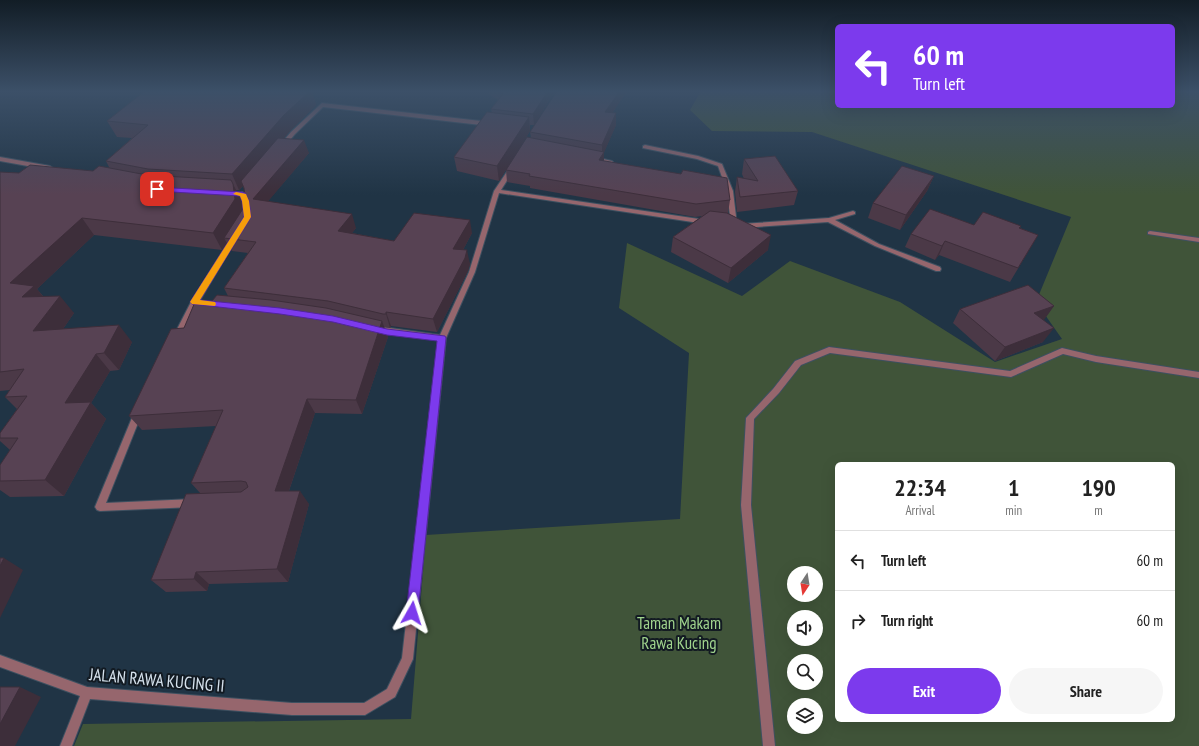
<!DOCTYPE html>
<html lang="en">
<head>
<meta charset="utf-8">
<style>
  body { margin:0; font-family:"PT Sans Narrow",sans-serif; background:#f6f6f6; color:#222; height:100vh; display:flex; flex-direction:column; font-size:15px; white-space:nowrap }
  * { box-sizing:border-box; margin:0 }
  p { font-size:13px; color:#767676 }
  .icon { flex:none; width:22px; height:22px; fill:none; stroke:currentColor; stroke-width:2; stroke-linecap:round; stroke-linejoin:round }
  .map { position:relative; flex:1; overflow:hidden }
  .details { position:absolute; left:835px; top:462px; width:340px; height:260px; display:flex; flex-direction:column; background:#fff; border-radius:6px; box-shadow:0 4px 16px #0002 }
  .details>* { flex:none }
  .hud { position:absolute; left:835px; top:24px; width:340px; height:84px; border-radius:6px; box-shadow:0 4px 16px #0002; background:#7c3aed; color:#fff; overflow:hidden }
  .needle { width:26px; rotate:192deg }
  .fabs { position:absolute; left:787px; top:566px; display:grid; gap:8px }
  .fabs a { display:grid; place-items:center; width:36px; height:36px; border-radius:50%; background:#fff; box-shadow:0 4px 16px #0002; font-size:20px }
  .pin { position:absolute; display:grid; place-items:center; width:34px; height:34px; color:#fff; margin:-17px; border-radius:8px; box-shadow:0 2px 6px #0006 }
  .me { position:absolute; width:44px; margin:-22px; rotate:6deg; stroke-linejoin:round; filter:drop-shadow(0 0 3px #0008) }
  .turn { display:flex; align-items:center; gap:14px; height:84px; padding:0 12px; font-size:18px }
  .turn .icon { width:52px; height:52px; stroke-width:2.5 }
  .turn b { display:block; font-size:28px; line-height:34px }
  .eta { display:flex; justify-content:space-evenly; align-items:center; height:68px; text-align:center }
  .eta b { font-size:24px; font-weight:700; line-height:28px }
  .action { display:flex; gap:8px; margin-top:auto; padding:8px 12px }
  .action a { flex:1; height:46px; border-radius:24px; background:#7c3aed; color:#fff; font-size:16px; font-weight:700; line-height:46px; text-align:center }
  .action a+a { background:#f6f6f6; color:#222 }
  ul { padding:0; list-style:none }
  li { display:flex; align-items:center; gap:12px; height:60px; padding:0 12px; border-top:1px solid #e0e0e0 }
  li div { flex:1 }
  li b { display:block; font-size:15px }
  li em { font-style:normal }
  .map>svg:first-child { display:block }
</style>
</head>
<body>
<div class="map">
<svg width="1199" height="746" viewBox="0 0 1199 746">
  <rect width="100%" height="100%" fill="#203445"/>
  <!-- green -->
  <path fill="#405439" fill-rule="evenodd" d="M 701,91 L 837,91 L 837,106 L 1173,106 L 1173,91 L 1199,91 L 1199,746 L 74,746 L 83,724 L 411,719 L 426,535 L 680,519 L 689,353 L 619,308 L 627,243 L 742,296 L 790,261 L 900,302 L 995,362 L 1062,339 L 1036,302 L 1071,217 L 812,132 L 712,131 L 690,110 ZM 837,464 L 1173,464 L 1173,720 L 837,720 ZM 794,573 L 816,573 L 816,595 L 794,595 ZM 794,617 L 816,617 L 816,639 L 794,639 ZM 794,661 L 816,661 L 816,683 L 794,683 ZM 794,705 L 816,705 L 816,727 L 794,727 Z"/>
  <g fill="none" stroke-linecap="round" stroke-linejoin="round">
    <!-- service casing -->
    <g stroke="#3d5060" stroke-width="2">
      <path id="service" d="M 1150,231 L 1199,238 L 1199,242 L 1148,234 L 1148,232 Z
        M 829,347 L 1010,371 L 1062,348 L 1096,356 L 1199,372 L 1199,378 L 1096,362 L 1063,354 L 1011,377 L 830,353 L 801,365 L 779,393 L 754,419 L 751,505 L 775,746 L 763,746 L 741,505 L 746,418 L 773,389 L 795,361 Z"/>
    </g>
    <!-- minor casing -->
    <g stroke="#3d5060" stroke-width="2">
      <path id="minor" d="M 322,103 L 490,122 L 493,124 L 490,126 L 323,107 L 295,134 L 284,147 L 280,147 L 280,145 L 291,132 Z
        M 645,145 L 698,156 L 722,164 L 733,191 L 737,225 L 736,226 L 732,226 L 731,225 L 727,191 L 718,166 L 697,159 L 643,148 L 643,146 Z
        M 0,157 L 50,166 L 53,168 L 50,170 L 0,161 Z
        M 595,157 L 612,161 L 613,162 L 610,164 L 593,160 L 593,158 Z
        M 512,166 L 515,168 L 501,190 L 706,220 L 709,222 L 706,224 L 499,193 L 475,272 L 446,338 L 413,659 L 395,697 L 365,715 L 292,715 L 90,699 L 72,746 L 60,746 L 80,696 L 0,667 L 0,655 L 87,687 L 292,703 L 364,703 L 387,689 L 402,658 L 438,340 L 375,332 L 371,329 L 375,326 L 440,335 L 469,272 L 494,191 L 510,167 Z
        M 242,192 L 244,193 L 249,201 L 249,212 L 245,212 L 244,211 L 243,201 L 239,194 Z
        M 853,211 L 855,212 L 855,214 L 835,220 L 879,244 L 940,267 L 941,269 L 940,271 L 936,271 L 875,246 L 828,222 L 741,228 L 738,226 L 741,224 L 829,218 Z
        M 234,236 L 237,238 L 199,302 L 180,339 L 174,339 L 173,337 L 191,302 L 231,238 Z
        M 138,410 L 141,411 L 142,413 L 106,503 L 193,499 L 196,500 L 198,503 L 196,506 L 193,507 L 100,511 L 97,510 L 95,507 L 134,413 L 135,411 Z"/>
    </g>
    <!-- service -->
    <use href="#service" fill="#96666d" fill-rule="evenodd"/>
    <!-- minor -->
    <use href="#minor" fill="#96666d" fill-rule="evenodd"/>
  </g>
  <!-- wall -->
  <path fill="#4b3947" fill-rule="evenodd" d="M 145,91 L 312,91 L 316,105 L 290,131 L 284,138 L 309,153 L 268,201 L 356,228 L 352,233 L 394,241 L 472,233 L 463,250 L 470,264 L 468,271 L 437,332 L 391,326 L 390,328 L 384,327 L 388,337 L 362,414 L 315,413 L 289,491 L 309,504 L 288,582 L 209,584 L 207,591 L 166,592 L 151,580 L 201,494 L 191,483 L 216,426 L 142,430 L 129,416 L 184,328 L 212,301 L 228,296 L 224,288 L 248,253 L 232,251 L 227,243 L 222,250 L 94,235 L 37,289 L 43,296 L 74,313 L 63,329 L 132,342 L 119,370 L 110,371 L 91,403 L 106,419 L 64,496 L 10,497 L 0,490 L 0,465 L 10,450 L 0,441 L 0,433 L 17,409 L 5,397 L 10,390 L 0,391 L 0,172 L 19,173 L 93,171 L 110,169 L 106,161 L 132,138 L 117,137 L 107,121 ZM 243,186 L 244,189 L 246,204 L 243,210 L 242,202 L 236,190 L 239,190 Z
    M 489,91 L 555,91 L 534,125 L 530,125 L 530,131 L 499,181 L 457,171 L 454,157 L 492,113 L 491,109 L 498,100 L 489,94 Z
    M 557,91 L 627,91 L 612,113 L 616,113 L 616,125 L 604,152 L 604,161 L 730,200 L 728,213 L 768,250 L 728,283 L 671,252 L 673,237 L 702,216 L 695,217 L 530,188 L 530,186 L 507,182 L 506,170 L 531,138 L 530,132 Z
    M 744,159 L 798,191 L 794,205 L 737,212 L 735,192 L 737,177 L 744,179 L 742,174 Z
    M 934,176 L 927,191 L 900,230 L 868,218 L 873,203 Z
    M 1021,226 L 1020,228 L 1038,235 L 1010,282 L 939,255 L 935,260 L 905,247 L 911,234 Z
    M 1054,306 L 1043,320 L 1043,342 L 995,361 L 953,323 L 960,309 Z"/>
  <!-- shaded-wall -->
  <path fill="#3d2e3a" d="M 310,91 L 312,91 L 316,105 L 290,131 L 243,186 L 241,181 L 243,186 L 239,190 L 232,174 L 284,115 Z
    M 548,91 L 555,91 L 534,125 L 533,114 Z
    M 620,91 L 627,91 L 605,124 L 605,112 Z
    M 616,113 L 616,125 L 603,155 L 604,152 L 604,165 L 599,160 L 602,156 L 602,145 Z
    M 529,117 L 530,131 L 499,181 L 497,166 Z
    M 304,140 L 309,153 L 259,212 L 253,199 Z
    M 934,176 L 927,191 L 900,230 L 906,215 Z
    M 233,184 L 242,202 L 243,217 L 224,238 L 227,243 L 222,250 L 213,233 Z
    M 352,214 L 356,228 L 343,245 L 338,231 Z
    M 82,218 L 94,235 L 37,289 L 49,304 L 38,314 L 10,283 Z
    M 470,220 L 472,233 L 456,263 L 453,249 Z
    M 771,235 L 768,250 L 728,283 L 731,268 Z
    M 945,241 L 939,255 L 935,260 L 942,246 Z
    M 467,250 L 470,264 L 468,271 L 437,332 L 433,319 Z
    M 60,296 L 74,313 L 49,349 L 33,331 Z
    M 1054,306 L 1044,320 L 1024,327 L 1034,313 Z
    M 386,312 L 391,326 L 390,328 L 386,314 Z
    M 382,321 L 388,337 L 362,414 L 356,400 Z
    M 119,325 L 132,342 L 119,370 L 104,353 Z
    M 1054,328 L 1043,342 L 995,361 L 1005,347 Z
    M 96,354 L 110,371 L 91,403 L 106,419 L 64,496 L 45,480 L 65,403 Z
    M 307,399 L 315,413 L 284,505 L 275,491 Z
    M 300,491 L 309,504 L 288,582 L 277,569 Z
    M 4,558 L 23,570 L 0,618 L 0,566 Z
    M 196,572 L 209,584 L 207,591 L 194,579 Z
    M 20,687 L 41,697 L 15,746 L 0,746 L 0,724 Z"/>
  <!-- building -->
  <path fill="#574253" stroke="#3d2e3a" d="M 145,91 L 310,91 L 284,115 L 232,174 L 148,169 L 106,161 L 148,125 L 107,121 Z
    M 499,91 L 548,91 L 533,114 L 491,109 L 503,94 Z
    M 557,91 L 620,91 L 605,112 L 616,113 L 602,145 L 530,132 Z
    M 487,112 L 529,117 L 497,166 L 454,157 Z
    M 527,137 L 604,152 L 599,160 L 681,174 L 683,170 L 727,178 L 730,200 L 696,204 L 529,176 L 530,174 L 506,170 Z
    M 278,138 L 304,140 L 253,199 L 352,214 L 338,231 L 394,241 L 414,213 L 470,220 L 453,249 L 467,250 L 465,258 L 433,319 L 386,312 L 386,314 L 383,314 L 328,301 L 224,288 L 256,242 L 224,238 L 246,204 L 244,188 L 241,181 Z
    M 775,156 L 798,191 L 740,197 L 737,177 L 758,181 L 744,159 Z
    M 30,165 L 93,171 L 99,166 L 147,175 L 231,180 L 233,184 L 235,199 L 213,233 L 82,218 L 10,283 L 34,286 L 22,297 L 60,296 L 33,331 L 119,325 L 104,353 L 96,354 L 65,403 L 91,402 L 45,480 L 0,481 L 0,465 L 18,438 L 0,438 L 0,433 L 27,396 L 5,397 L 24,369 L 0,372 L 0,172 L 19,173 Z
    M 902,166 L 934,176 L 906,215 L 873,203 Z
    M 930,209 L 974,225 L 983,212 L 1021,226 L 1019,228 L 1038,235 L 1018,268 L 945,241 L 942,246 L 911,234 Z
    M 710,211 L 727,213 L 771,235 L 731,268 L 673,237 Z
    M 1028,285 L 1054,306 L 1034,313 L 1054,328 L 1005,347 L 960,309 Z
    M 217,295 L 271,300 L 326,308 L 382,321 L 356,400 L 307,399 L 275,491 L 300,491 L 277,569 L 196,572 L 194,579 L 151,580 L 186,494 L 241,492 L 248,487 L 246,482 L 241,481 L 191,483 L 223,410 L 129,416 L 171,329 L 184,328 L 195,302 L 212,301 Z
    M 0,558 L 4,558 L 0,566 Z
    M 0,687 L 20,687 L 0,724 Z"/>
  <!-- sky -->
  <linearGradient id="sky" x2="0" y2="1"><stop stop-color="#121d26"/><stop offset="0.47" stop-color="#3c5068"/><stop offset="1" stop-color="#3c5068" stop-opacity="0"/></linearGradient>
  <rect width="1199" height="195" fill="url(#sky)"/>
  <!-- route -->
  <path fill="#7c3aed" stroke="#51269a" d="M 157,187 L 242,192 L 245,193 L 249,201 L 251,217 L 200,300 L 280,308 L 333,316 L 387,329 L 445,336 L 446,338 L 418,613 L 416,618 L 412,619 L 408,618 L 406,613 L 437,341 L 387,335 L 333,322 L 280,314 L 192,304 L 190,302 L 244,217 L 242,201 L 240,196 L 155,191 L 155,188 Z"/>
  <!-- slow -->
  <path fill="#f59e0b" d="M 236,192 L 246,194 L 249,201 L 251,217 L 200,300 L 215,302 L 216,304 L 215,306 L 192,304 L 190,302 L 244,217 L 242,201 L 240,196 L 233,194 Z"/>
  <g text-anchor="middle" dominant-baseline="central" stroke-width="4" stroke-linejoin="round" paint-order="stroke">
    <!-- near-park labels -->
    <g font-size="17" fill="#a0d48d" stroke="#121a22">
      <text x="679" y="623">Taman Makam<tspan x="679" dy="20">Rawa Kucing</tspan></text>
    </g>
    <!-- near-street labels -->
    <g font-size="17" fill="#d6e2ed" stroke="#121a22">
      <text transform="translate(157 680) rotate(5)">JALAN RAWA KUCING II</text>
    </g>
  </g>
</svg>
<div class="fabs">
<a><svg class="needle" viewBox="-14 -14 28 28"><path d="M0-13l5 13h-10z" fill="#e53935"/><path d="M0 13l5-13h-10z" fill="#767676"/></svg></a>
<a><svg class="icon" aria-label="sound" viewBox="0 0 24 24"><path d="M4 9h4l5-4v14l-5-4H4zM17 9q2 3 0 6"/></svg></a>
<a><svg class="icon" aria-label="search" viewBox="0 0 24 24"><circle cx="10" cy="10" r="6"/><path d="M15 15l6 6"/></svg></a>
<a><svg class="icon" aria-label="layers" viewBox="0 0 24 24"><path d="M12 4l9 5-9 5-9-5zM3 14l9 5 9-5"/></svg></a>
</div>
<div class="pin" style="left:157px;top:189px;background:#d93025"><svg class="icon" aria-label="arrive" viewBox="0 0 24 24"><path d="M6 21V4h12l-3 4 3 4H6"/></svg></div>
<svg class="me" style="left:412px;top:613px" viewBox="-20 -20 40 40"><path d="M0-17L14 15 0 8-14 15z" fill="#7c3aed" stroke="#fff" stroke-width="4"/></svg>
<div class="hud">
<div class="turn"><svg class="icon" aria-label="left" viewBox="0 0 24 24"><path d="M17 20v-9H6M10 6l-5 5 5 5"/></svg><div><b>60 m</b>Turn left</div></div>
</div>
<section class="details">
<div class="eta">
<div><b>22:34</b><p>Arrival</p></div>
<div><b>1</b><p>min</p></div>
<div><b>190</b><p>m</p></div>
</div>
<ul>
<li><svg class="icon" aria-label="left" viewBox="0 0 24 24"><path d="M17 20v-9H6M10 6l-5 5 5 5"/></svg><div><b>Turn left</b></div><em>60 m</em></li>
<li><svg class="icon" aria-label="right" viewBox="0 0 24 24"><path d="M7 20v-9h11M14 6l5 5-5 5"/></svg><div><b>Turn right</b></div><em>60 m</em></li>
</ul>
<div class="action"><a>Exit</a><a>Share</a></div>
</section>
</div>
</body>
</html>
